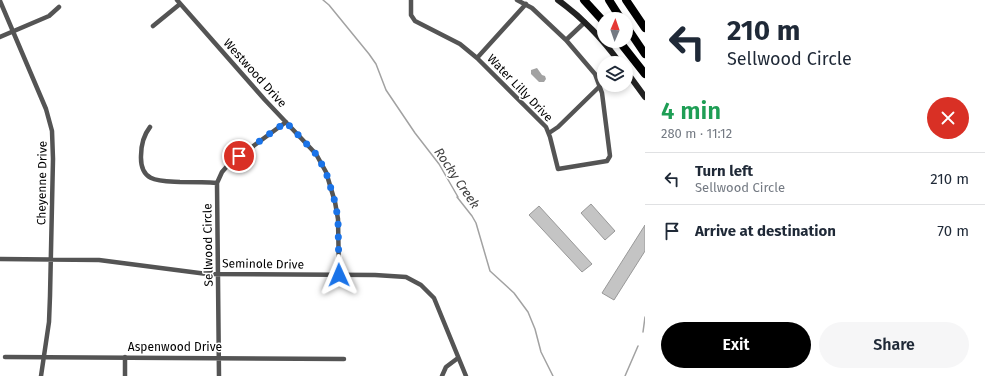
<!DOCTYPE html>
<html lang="en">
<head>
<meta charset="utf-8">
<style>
  body { margin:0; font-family:"Fira Sans",sans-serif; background:#f6f6f7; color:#1f2937; height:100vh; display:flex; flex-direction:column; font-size:15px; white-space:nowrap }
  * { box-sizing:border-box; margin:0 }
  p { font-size:13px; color:#747a83 }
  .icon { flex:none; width:22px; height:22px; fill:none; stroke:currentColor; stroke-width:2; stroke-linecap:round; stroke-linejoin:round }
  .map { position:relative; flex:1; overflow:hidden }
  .panel { display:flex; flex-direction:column; background:#fff; width:340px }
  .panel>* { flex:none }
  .banner { background:#fff; color:#1f2937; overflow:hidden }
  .needle { width:26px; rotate:2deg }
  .controls { position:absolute; left:597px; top:12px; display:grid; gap:8px }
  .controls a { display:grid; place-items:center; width:36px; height:36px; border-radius:50%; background:#fff; box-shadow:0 2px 6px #0003; font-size:20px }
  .pin { position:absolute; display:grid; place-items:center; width:34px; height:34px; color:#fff; margin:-17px; border:2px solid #fff; border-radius:50%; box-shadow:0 1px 4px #0007 }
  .me { position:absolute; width:44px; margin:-22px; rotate:359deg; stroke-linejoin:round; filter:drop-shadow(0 0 3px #0008) }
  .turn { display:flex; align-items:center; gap:14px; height:84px; padding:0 16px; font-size:18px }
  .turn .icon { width:52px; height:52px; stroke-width:2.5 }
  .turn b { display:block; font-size:28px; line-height:34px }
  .round { display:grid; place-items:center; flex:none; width:42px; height:42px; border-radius:21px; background:#f6f6f7 }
  .summary { display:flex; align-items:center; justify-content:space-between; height:68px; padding:0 16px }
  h1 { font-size:24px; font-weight:600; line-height:30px; color:#1e9e55 }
  .cta { display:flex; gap:8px; margin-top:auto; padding:8px 16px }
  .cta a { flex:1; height:46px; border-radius:24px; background:#000; color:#fff; font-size:16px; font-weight:600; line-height:46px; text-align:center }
  .cta a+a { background:#f6f6f7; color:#1f2937 }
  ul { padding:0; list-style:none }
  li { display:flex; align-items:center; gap:12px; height:52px; padding:0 16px; border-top:1px solid #e0e1e3 }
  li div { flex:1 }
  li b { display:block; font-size:15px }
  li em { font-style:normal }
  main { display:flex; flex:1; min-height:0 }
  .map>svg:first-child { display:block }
</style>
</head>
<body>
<main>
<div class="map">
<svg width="645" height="376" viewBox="0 0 645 376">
  <rect width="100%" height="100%" fill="#fff"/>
  <!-- water -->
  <path fill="#a2a2a2" d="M 537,68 L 542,75 L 545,76 L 546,79 L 544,82 L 539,82 L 531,74 L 531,70 Z"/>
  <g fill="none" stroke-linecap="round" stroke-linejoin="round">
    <!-- stream -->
    <path stroke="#a2a2a2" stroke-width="1.5" d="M 323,0 L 329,5 L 369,54 L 376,64 L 386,90 L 415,133 L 439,164 L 458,197 L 457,197 L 472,216 L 476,223 L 490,271 L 514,293 L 528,312 L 535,329 L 541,352 L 553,376
      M 643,332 L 645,317
      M 625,376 L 638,346"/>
  </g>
  <!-- building -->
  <path fill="#c4c4c4" stroke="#989898" d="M 591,204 L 615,231 L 605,240 L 581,213 Z
    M 539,206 L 592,264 L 582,272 L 529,215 Z
    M 645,225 L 645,251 L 614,300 L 602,293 Z"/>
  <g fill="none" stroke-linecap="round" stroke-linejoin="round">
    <!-- street -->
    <path stroke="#545454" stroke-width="4.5" d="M 177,0 L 265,100 L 316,154 L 326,172 L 335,202 L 338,219 L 339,275
      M 411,0 L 411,15 L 415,21 L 460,44 L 477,58 L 546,127 L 550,137 L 558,169 L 607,161 L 610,156 L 602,93 L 595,74 L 566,40 L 532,8 L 517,0
      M 0,1 L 46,109 L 52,131 L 53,159 L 50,296 L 49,322 L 41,376
      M 153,26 L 180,4
      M 0,37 L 49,16 L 59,7
      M 566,40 L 585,22
      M 477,58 L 526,4
      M 150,127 C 143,136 141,145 141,156 C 140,183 160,181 180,182 C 192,182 205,182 217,183
      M 549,133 L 558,127 L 600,86
      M 0,259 L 99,260 L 207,274 L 375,275 L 406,277 L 421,285 L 434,298 L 466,376
      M 5,357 L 344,359
      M 125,376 L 125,357
      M 219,376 L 217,183 L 222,172 L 229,164 L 286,122
      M 442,376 L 446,367 L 458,358"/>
    <!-- secondary -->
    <path stroke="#212121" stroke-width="6" d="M 558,0 C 583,18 602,38 620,63
      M 626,71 L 645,97"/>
    <!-- highway -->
    <path stroke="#000" stroke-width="8" d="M 584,0 L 604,22
      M 609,0 L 621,19
      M 626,0 L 645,28
      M 626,26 L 645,54
      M 619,41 L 645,74"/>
  </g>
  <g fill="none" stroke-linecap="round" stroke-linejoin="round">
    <!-- route -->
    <path stroke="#1a73e8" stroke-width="7" stroke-dasharray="0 12.6" d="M 239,156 L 286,122 L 316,154 L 326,172 L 335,202 L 338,219 L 339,275"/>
  </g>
  <g text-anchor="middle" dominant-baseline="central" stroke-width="3" stroke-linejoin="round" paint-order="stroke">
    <!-- street labels -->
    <g font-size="12" fill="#000" stroke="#fff">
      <text transform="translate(255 73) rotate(48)">Westwood Drive</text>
      <text transform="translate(520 88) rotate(46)">Water Lilly Drive</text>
      <text transform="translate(42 183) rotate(-89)">Cheyenne Drive</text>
      <text transform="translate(208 245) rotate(-91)">Sellwood Circle</text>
      <text transform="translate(263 264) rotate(1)">Seminole Drive</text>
      <text x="175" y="347">Aspenwood Drive</text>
    </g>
    <!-- water labels -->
    <g font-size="13" font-style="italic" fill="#434343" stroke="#fff">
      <text transform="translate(457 178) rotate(56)">Rocky Creek</text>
    </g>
  </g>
</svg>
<div class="controls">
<a><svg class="needle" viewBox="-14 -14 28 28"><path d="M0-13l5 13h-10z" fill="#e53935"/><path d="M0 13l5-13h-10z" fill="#747a83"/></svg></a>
<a><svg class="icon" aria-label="layers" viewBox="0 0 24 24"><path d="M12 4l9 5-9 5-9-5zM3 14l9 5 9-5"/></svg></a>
</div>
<div class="pin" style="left:239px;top:156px;background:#d93025"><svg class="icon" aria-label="arrive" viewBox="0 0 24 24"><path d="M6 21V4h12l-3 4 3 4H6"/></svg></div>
<svg class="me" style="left:339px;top:275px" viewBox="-20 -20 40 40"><path d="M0-17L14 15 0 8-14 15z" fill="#1a73e8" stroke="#fff" stroke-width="4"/></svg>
</div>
<section class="panel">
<div class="banner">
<div class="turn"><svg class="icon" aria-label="left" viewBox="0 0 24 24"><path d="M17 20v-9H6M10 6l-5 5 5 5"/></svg><div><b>210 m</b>Sellwood Circle</div></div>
</div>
<div class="summary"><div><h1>4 min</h1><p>280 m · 11:12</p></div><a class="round" style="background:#d93025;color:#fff"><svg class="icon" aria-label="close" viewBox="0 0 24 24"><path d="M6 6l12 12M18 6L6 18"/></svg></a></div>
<ul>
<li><svg class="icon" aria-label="left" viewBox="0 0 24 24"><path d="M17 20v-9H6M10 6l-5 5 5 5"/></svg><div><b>Turn left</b><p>Sellwood Circle</p></div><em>210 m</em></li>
<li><svg class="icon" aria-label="arrive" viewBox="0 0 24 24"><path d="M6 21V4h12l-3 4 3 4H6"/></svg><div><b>Arrive at destination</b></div><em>70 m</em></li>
</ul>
<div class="cta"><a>Exit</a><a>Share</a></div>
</section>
</main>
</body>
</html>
